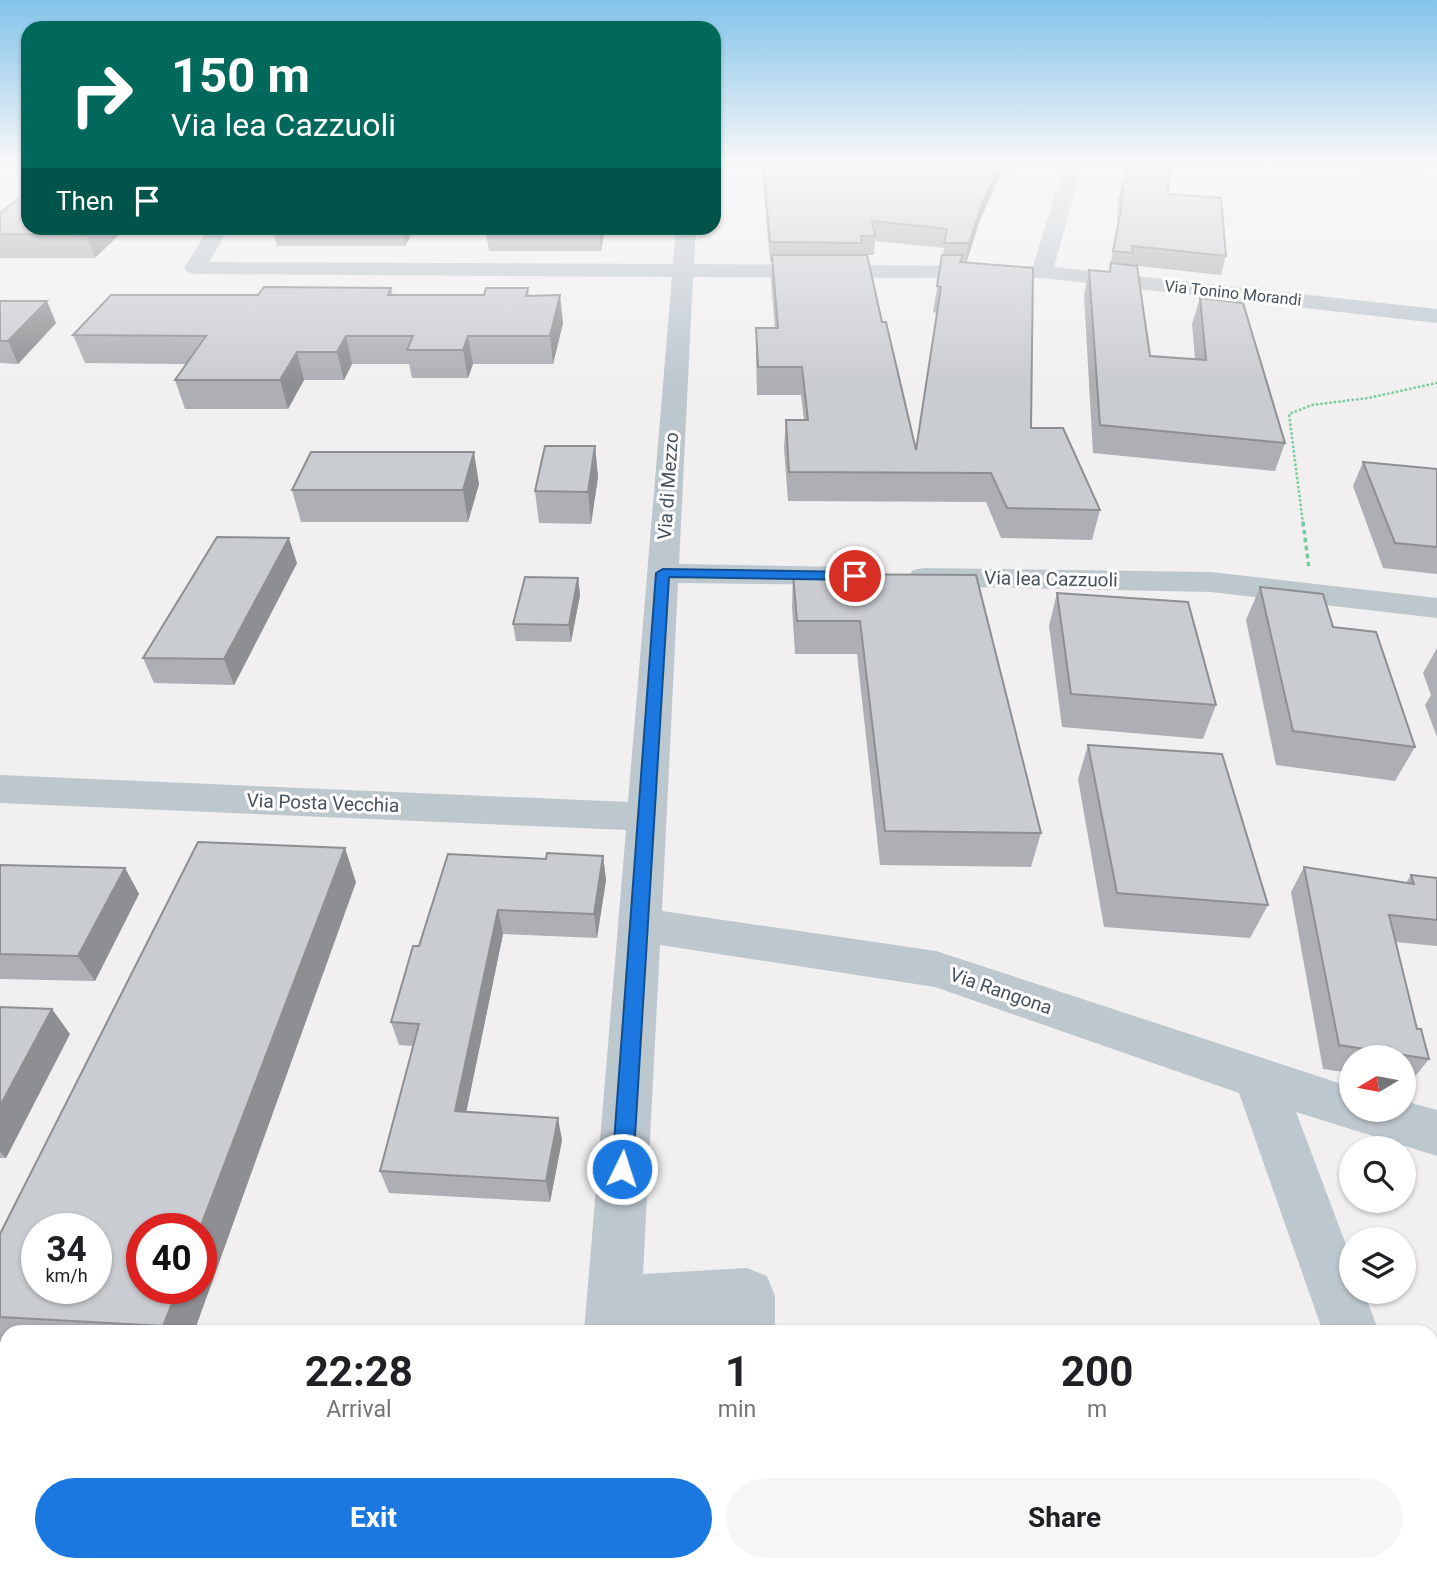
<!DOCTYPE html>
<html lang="en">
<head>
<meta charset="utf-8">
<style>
  body { margin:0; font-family:Roboto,sans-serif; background:#f6f6f6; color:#202124; height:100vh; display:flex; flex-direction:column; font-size:26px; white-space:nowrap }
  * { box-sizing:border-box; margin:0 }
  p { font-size:23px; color:#757577 }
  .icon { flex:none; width:38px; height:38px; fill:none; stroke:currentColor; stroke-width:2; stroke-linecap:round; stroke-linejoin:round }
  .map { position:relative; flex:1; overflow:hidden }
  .side { position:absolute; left:0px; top:1325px; width:1438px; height:247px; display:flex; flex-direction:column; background:#fff; border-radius:21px 21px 0 0; box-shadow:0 2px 5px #0004 }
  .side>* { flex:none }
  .banner { position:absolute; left:21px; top:21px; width:700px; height:214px; border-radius:21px; box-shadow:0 2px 5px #0004; background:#00695c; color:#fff; overflow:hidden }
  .needle { width:46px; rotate:260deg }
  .fabs { position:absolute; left:1339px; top:1045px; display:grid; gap:14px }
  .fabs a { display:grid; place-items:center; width:77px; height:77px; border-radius:50%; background:#fff; box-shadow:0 2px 5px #0004; font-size:35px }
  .speed { position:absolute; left:21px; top:1213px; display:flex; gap:14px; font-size:35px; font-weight:700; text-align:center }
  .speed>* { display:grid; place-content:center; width:91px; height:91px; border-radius:50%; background:#fff; box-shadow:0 2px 5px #0004; line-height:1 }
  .speed small { font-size:18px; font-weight:400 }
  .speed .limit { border:10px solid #d22; background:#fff; color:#111 }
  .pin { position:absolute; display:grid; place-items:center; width:60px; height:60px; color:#fff; margin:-30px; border:4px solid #fff; border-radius:50%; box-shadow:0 2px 7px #0007 }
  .me { position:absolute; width:77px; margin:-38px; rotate:4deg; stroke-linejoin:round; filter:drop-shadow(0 0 5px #0008) }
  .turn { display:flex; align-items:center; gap:24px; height:147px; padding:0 35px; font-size:32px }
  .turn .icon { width:91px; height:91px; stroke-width:2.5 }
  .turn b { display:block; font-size:49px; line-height:60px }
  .then { display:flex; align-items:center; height:66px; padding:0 35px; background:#0003; gap:14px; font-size:26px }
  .eta { display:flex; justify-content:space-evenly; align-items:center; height:119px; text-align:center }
  .eta b { font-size:42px; font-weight:700; line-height:49px }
  .button { display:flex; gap:14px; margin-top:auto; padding:14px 35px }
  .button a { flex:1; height:80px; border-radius:42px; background:#1a78e0; color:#fff; font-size:28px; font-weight:700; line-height:80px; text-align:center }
  .button a+a { background:#f6f6f6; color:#202124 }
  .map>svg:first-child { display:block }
</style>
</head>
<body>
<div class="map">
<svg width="1437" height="1571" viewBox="0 0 1437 1571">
  <rect width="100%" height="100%" fill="#f1efef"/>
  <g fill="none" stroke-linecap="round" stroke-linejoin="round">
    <!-- path-far1 -->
    <path stroke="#75cd9e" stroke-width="2.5" stroke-dasharray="2.5 2" stroke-linecap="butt" d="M 1303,524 L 1289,414 L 1312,405 L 1368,398 L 1437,383"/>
    <!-- path -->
    <path stroke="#75cd9e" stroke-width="3.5" stroke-dasharray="4.5 3.5" stroke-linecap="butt" d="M 1303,522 L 1309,568"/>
    <!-- minor -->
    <path fill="#bdc7ce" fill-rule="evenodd" d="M 1065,163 L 1083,163 L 1054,267 L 1437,309 L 1437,323 L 1042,278 L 693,277 L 679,564 L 846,567 L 857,569 L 862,576 L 857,583 L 846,585 L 678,583 L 662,911 L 936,951 L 1351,1087 L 1351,1110 L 1404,1110 L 1404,1101 L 1437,1110 L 1437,1156 L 1296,1112 L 1351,1258 L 1351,1292 L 1364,1292 L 1379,1332 L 1323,1332 L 1239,1093 L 935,987 L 660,945 L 643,1274 L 747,1268 L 767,1276 L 775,1296 L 775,1332 L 719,1332 L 719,1326 L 640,1332 L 584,1332 L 626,830 L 0,803 L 0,775 L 628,802 L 672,277 L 195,274 L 188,272 L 184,268 L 209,228 L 229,228 L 209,262 L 673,264 L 676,228 L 696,228 L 694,264 L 1033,266 Z
      M 924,568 L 1211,572 L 1437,598 L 1437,618 L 1211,592 L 924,586 L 913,584 L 908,577 L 913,570 Z
      M 1432,1521 L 1437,1523 L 1437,1571 L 1406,1571 L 1404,1564 L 1432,1564 Z
      M 565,1564 L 629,1564 L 629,1571 L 565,1571 Z
      M 713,1564 L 777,1564 L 777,1571 L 713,1571 Z"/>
  </g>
  <!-- wall -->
  <path fill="#adafb4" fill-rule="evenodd" d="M 762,163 L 1019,163 L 1015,172 L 1002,171 L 980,220 L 966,263 L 1031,428 L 1100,510 L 1092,540 L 1001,538 L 986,502 L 788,501 L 784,448 L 786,420 L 804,420 L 801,395 L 757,395 L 756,355 L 756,328 L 775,328 L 771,280 L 772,262 L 770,262 L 762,173 ZM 875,241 L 944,248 L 933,312 L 937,313 L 916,450 L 882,322 L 867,255 L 874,255 Z
    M 1169,163 L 1168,194 L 1226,256 L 1221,275 L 1130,265 L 1150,356 L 1195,359 L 1192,324 L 1200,298 L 1285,443 L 1275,471 L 1093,453 L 1084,295 L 1089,270 L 1109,272 L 1117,228 L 1118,199 L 1123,182 L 1124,182 L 1125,164 Z
    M 1350,163 L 1429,163 L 1417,175 L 1350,168 Z
    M 0,213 L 28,228 L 126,228 L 95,258 L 0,258 Z
    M 272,228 L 415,228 L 405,246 L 277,246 Z
    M 485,228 L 605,228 L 601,251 L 489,251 Z
    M 391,288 L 393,295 L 484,295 L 528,288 L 529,296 L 563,323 L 553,364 L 473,364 L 468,378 L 412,378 L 409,364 L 352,364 L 344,380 L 304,380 L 288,409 L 185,409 L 175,380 L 186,364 L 85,363 L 73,335 L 258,295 Z
    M 0,301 L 56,323 L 18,364 L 0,363 Z
    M 595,446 L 598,477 L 591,524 L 539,523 L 535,491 Z
    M 1363,462 L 1437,469 L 1437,574 L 1383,568 L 1353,486 Z
    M 479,484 L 468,522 L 301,522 L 292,490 Z
    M 297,563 L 234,685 L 154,683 L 143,658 Z
    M 793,574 L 976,575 L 1041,833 L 1031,867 L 880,865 L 857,654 L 795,654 L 792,607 Z
    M 578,578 L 580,595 L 571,642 L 516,641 L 513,624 Z
    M 1260,587 L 1333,627 L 1415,747 L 1395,781 L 1276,765 L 1246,620 Z
    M 1057,593 L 1216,705 L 1203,739 L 1062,727 L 1049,626 Z
    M 1437,648 L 1437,737 L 1425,705 L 1431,695 L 1423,673 Z
    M 1088,745 L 1268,905 L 1250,938 L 1104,927 L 1078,779 Z
    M 603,856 L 606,880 L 597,938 L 503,934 L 466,1112 L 562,1140 L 550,1202 L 389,1193 L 380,1171 L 413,1046 L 399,1045 L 391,1022 L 419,946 L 546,859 Z
    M 0,865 L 125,868 L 139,894 L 95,981 L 0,979 Z
    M 1304,867 L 1406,883 L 1411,875 L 1437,878 L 1437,946 L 1395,942 L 1417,1029 L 1429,1059 L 1410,1083 L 1404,1082 L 1404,1057 L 1351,1057 L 1351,1073 L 1323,1069 L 1291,892 Z
    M 356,882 L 194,1332 L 7,1332 L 7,1342 L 0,1342 L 0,1234 Z
    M 0,1007 L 70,1034 L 6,1158 L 0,1158 Z
    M 864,1564 L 1274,1564 L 1276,1571 L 864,1571 Z"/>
  <!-- shaded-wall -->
  <path fill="#8d8f92" d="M 1000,163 L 1003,163 L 1002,171 L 980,220 L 966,263 L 969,243 L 983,201 Z
    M 1422,163 L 1429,163 L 1417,175 Z
    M 94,228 L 126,228 L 95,258 L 86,235 Z
    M 402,228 L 415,228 L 405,246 Z
    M 599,228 L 605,228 L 601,251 Z
    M 560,295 L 563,323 L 553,364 L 550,336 Z
    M 47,301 L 56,323 L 18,364 L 8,341 Z
    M 346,336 L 352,364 L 344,380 L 337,352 Z
    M 468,336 L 473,364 L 468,378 L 463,350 Z
    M 297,352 L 304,380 L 288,409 L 280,380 Z
    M 595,446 L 598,477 L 591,524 L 588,492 Z
    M 474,452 L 479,484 L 468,522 L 463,490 Z
    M 289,538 L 297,563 L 234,685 L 224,659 Z
    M 578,578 L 580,595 L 571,642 L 569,625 Z
    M 345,848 L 356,882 L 194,1332 L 168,1332 L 163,1326 L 178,1288 L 201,1288 L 201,1228 L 200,1228 Z
    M 603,856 L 606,880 L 597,938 L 594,914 Z
    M 125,868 L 139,894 L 95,981 L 78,956 Z
    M 498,910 L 503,934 L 462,1133 L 455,1111 Z
    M 52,1009 L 70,1034 L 6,1158 L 0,1152 L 0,1106 Z
    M 558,1118 L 562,1140 L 550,1202 L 546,1181 Z
    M 353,1564 L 374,1564 L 373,1571 L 351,1571 Z"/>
  <!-- building -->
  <path fill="#c9ccd1" stroke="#8d8f92" stroke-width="2" fill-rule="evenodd" d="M 763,163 L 1000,163 L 983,201 L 969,243 L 944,243 L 947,229 L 872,221 L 875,236 L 861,236 L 862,243 L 770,242 Z
    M 1128,163 L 1169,163 L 1168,194 L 1221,198 L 1226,256 L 1132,246 L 1133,253 L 1113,251 L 1121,210 L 1123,182 L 1128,182 Z
    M 28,191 L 28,228 L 94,228 L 86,235 L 0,234 L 0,213 Z
    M 772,255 L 867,255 L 882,322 L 886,322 L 916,450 L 941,287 L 937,286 L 942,255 L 963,255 L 960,262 L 1033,268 L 1031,428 L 1063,428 L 1100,510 L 1007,508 L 991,473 L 789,472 L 786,420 L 808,420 L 802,367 L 758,367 L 756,328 L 778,328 Z
    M 1111,263 L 1137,266 L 1150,356 L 1206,360 L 1200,298 L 1243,303 L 1285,443 L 1100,425 L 1089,270 L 1110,272 Z
    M 264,287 L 391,288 L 388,295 L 484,295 L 486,288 L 528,288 L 526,296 L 560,295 L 550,336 L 468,336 L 463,350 L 407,350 L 413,336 L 346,336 L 337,352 L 297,352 L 280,380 L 175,380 L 206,336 L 73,335 L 111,295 L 258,295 Z
    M 0,301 L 47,301 L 8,341 L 0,341 Z
    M 545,446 L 595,446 L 588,492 L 535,491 Z
    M 311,452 L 474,452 L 463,490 L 292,490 Z
    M 1363,462 L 1437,469 L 1437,547 L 1395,543 Z
    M 217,537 L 289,538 L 224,659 L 143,658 Z
    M 793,574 L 976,575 L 1041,833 L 885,831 L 860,621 L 797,621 Z
    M 525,577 L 578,578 L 569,625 L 513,624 Z
    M 1260,587 L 1323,594 L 1333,627 L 1376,632 L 1415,747 L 1293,731 Z
    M 1057,593 L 1188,602 L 1216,705 L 1071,694 Z
    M 1088,745 L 1222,754 L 1268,905 L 1117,893 Z
    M 198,842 L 345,848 L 200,1228 L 142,1228 L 142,1288 L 178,1288 L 163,1326 L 0,1317 L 0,1234 ZM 37,1228 L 96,1228 L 96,1288 L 37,1288 Z
    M 547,853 L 603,856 L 594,914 L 498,910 L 455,1111 L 558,1118 L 546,1181 L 380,1171 L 419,1024 L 391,1022 L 413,946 L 419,946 L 448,854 L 546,859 Z
    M 0,865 L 125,868 L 78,956 L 0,954 Z
    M 1304,867 L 1414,884 L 1411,875 L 1437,878 L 1437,920 L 1389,915 L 1417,1029 L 1421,1029 L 1429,1059 L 1339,1045 Z
    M 0,1007 L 52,1009 L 0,1106 Z
    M 7,1514 L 7,1564 L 353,1564 L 351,1571 L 0,1571 L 0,1531 Z
    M 870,1564 L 1274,1564 L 1276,1571 L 871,1571 Z"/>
  <!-- sky -->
  <linearGradient id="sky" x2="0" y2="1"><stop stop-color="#83c4ea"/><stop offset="0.43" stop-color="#f9f8f8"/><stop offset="1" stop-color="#f9f8f8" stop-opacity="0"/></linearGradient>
  <rect width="1437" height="383" fill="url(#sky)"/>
  <!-- route -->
  <path fill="#1a78e0" stroke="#114e92" stroke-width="2" d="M 663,569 L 855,572 L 861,576 L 855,580 L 669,577 L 633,1169 L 630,1176 L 622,1179 L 615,1176 L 612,1169 L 656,573 Z"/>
  <g text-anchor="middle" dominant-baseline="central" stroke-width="6" stroke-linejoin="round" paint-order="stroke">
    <!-- far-street labels -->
    <g font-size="16" fill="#47535c" stroke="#fff">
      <text transform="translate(1233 293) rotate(6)">Via Tonino Morandi</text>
    </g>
    <!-- street labels -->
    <g font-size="19" fill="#47535c" stroke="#fff">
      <text transform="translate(668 486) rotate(-86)">Via di Mezzo</text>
      <text transform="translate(1051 579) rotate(1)">Via lea Cazzuoli</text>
      <text transform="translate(323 803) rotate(2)">Via Posta Vecchia</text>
      <text transform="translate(1001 991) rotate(19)">Via Rangona</text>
    </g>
  </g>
</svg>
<div class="fabs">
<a><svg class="needle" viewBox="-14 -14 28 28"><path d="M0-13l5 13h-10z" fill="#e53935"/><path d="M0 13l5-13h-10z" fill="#757577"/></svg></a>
<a><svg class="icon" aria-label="search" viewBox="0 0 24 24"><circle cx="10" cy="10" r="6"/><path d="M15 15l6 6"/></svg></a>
<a><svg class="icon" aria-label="layers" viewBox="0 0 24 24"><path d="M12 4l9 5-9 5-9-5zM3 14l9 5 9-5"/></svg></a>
</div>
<div class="speed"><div>34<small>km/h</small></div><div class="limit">40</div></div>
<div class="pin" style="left:855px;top:576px;background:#d93025"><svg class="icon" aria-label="arrive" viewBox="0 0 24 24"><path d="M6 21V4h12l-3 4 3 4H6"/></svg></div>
<svg class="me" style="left:622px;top:1169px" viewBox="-20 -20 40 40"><circle r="17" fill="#1a78e0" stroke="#fff" stroke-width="3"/><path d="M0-11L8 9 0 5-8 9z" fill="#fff"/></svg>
<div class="banner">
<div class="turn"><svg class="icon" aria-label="right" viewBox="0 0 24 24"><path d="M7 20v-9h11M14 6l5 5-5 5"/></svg><div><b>150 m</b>Via lea Cazzuoli</div></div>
<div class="then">Then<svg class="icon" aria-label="arrive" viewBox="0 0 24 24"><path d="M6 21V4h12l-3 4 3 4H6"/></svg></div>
</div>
<section class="side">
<div class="eta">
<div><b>22:28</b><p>Arrival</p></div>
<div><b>1</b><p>min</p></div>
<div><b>200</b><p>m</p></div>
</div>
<div class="button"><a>Exit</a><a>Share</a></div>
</section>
</div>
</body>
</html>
